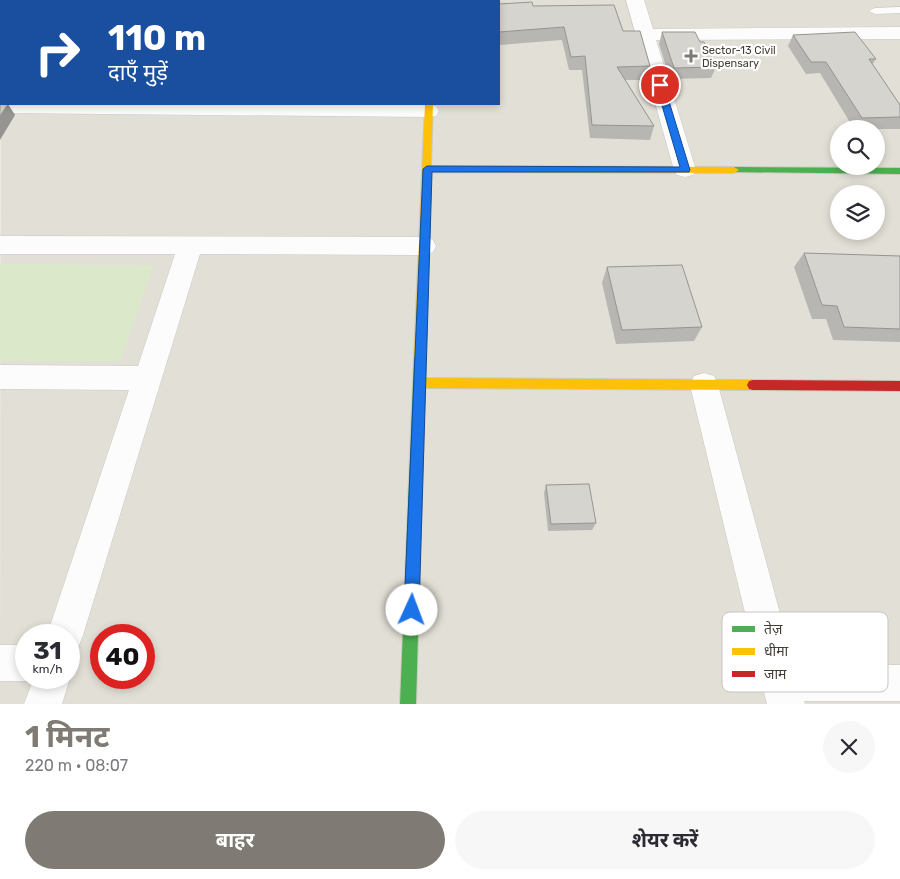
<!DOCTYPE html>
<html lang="hi">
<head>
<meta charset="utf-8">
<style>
  body { margin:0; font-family:Rubik,"Noto Sans Devanagari",sans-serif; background:#f7f7f7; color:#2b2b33; height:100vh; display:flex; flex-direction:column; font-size:19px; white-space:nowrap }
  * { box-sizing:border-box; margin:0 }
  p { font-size:16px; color:#7c7c81 }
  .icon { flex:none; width:28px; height:28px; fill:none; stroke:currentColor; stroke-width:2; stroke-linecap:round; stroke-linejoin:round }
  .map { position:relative; height:704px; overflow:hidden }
  .panel { display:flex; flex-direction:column; background:#fff; flex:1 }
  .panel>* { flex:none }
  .top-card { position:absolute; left:0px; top:0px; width:500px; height:105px; box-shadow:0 2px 8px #0003; background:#1a4fa0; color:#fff; overflow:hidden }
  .tools { position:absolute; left:830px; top:120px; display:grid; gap:10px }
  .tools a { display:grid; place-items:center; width:55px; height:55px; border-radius:50%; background:#fff; box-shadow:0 2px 8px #0003; font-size:25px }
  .speed { position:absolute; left:15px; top:624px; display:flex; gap:10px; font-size:25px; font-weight:700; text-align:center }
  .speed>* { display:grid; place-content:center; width:65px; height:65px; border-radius:50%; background:#fff; box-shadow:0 2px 8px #0003; line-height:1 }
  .speed small { font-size:12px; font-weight:400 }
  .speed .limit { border:8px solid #d22; background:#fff; color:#111 }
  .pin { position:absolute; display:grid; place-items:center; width:42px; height:42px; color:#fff; margin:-21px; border:2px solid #fff; border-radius:50%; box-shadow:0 1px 5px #0007 }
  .me { position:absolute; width:55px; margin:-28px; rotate:2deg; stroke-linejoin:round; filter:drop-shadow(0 0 4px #0008) }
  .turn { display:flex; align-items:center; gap:18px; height:105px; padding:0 25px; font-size:22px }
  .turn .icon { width:65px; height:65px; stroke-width:2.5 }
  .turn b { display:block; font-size:35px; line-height:42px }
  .round { display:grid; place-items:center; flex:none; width:52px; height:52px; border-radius:26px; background:#f7f7f7 }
  .summary { display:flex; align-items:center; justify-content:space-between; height:85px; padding:0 25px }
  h1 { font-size:30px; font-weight:700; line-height:38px; color:#7f7b74 }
  .cta { display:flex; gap:10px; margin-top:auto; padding:10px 25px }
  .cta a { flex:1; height:58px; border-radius:30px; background:#7f7b74; color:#fff; font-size:20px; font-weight:700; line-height:58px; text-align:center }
  .cta a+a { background:#f7f7f7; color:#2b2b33 }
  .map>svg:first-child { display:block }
</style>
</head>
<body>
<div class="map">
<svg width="900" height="704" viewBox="0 0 900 704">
  <rect width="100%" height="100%" fill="#eeede8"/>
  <!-- residential -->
  <path fill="#e2dfd6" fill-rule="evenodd" d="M 1,0 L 900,0 L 900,704 L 0,704 ZM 1,1 L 499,1 L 499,104 L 1,104 ZM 839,129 L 876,129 L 876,166 L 839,166 ZM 839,194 L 876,194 L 876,231 L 839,231 ZM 26,635 L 69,635 L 69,678 L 26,678 ZM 101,635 L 144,635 L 144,678 L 101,678 Z"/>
  <!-- green -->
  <path fill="#dbe8ca" d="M 0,264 L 154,265 L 120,362 L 0,361 Z"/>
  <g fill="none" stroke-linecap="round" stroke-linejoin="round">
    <!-- lane casing -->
    <g stroke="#cbc9c4" stroke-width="1">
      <path id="lane" d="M 900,7 L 900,13 L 875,14 L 869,11 L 875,8 Z"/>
    </g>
    <!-- street casing -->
    <g stroke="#cbc9c4" stroke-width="1">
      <path id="street" d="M 425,0 L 443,0 L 443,1 L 425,1 Z
        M 626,0 L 644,0 L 653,29 L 900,27 L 900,39 L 656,40 L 696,170 L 693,175 L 685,177 L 677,175 L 674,170 Z
        M 0,3 L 1,3 L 1,13 L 0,13 Z
        M 0,101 L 1,104 L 429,105 L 436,106 L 439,111 L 436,116 L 429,117 L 0,113 Z
        M 0,236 L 424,237 L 433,240 L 436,246 L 433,252 L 424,255 L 200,254 L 83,635 L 78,648 L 69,651 L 69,635 L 47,635 L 129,390 L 0,389 L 0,365 L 138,366 L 175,254 L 0,254 Z
        M 704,373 L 714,376 L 718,385 L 794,665 L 900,665 L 900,701 L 804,701 L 805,704 L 767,704 L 690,385 L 694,376 Z
        M 0,645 L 26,645 L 26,678 L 69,678 L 69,674 L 70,678 L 62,704 L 24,704 L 34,678 L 26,681 L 0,681 Z"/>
    </g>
    <!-- fast casing -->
    <g stroke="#cccac0" stroke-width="2">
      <path id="fast" d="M 734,167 L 900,168 L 900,174 L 731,172 L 729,170 Z
        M 420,352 L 424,354 L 426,357 L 416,704 L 400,704 L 414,357 L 416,354 Z"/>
    </g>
    <!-- slow casing -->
    <g stroke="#cccac0" stroke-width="2">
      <path id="slow" d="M 425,104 L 433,104 L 431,166 L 734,167 L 739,170 L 734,173 L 431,172 L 426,357 L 424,360 L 416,360 L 414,357 Z
        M 420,378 L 753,380 L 757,381 L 759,385 L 757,389 L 753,390 L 420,388 L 416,387 L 414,383 L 416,379 Z"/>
    </g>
    <!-- jam casing -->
    <g stroke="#cccac0" stroke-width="2">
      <path id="jam" d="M 753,380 L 900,381 L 900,391 L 753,390 L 749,389 L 747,385 L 749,381 Z"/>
    </g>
    <!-- lane -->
    <use href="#lane" fill="#fcfcfc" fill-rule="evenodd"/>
    <!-- street -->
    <use href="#street" fill="#fcfcfc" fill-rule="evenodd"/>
    <!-- fast -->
    <use href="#fast" fill="#4caf50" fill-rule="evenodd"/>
    <!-- slow -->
    <use href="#slow" fill="#ffc107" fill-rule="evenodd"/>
    <!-- jam -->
    <use href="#jam" fill="#c62828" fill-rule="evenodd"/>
  </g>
  <!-- wall -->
  <path fill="#b8b6b2" d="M 499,4 L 533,6 L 623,31 L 650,66 L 647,80 L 625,80 L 654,126 L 650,140 L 590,138 L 582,70 L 569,70 L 562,40 L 499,45 Z
    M 662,32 L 700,42 L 716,67 L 711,78 L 670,79 L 659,44 Z
    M 793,35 L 876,59 L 872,65 L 900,105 L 900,129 L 854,129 L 820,73 L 806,74 L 788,46 Z
    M 1,62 L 1,100 L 0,100 L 0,64 Z
    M 804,253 L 900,256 L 900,342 L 833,340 L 826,319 L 812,319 L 794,267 Z
    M 607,267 L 702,327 L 694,341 L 616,344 L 602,283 Z
    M 546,485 L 596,523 L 592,530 L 548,531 L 544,493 Z"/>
  <!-- shaded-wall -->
  <path fill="#969491" d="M 8,104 L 15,115 L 0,140 L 0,116 Z"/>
  <!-- building -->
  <path fill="#d6d4cf" stroke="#969491" d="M 532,2 L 533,6 L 614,5 L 623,31 L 640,31 L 650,66 L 617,67 L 654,126 L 592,125 L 585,56 L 571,57 L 564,27 L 499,32 L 499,4 Z
    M 662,32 L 695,32 L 700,42 L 704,42 L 716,67 L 674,68 Z
    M 855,32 L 876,59 L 869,59 L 900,105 L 900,117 L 862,118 L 826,62 L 811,62 L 793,35 Z
    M 1,62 L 1,91 L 0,91 L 0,64 Z
    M 0,103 L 8,104 L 0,116 Z
    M 804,253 L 900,256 L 900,329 L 844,327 L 837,306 L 822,305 Z
    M 682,265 L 702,327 L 622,330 L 607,267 Z
    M 589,484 L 596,523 L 551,524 L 546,485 Z"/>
  <!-- route -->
  <path fill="#1a73e8" stroke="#114b97" d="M 660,83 L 664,85 L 690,170 L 689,172 L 432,172 L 419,610 L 417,615 L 412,617 L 407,615 L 404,610 L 423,169 L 427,166 L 680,167 L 656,85 Z"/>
  <!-- markers -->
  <path fill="#7f7b74" stroke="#fff" stroke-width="2" d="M688.5 48.5h5v5h5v5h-5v5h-5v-5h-5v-5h5z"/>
  <g text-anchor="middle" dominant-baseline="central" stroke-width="4.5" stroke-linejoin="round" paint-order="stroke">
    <!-- far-poi labels -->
    <g font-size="11" fill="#433e35" stroke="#fff" text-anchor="start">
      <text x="702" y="50">Sector-13 Civil<tspan x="702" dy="13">Dispensary</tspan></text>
    </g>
  </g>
  <!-- legend -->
  <rect x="722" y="612" width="166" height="80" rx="8" fill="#fff" stroke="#c7c5c2" stroke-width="1"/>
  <rect x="732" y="626" width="23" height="6" fill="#4caf50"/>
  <rect x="732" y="648" width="23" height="7" fill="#ffc107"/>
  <rect x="732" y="671" width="23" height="6" fill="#c62828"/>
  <g font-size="14" fill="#433e35">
    <text x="764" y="634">तेज़</text>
    <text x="764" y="656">धीमा</text>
    <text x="764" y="679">जाम</text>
  </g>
</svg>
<div class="tools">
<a><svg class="icon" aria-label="search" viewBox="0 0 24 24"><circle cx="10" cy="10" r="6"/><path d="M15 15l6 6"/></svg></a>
<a><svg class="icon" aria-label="layers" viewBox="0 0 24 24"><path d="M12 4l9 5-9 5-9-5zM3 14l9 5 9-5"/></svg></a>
</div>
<div class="speed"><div>31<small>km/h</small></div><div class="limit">40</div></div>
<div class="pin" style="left:660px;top:85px;background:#d93025"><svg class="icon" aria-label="arrive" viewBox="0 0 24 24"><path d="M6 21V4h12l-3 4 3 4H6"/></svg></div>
<svg class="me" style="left:412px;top:610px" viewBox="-20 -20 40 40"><circle r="19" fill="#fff"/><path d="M0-13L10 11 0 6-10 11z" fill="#1a73e8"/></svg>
<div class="top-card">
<div class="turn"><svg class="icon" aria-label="right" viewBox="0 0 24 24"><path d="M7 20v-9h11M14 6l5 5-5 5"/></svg><div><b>110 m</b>दाएँ मुड़ें</div></div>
</div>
</div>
<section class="panel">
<div class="summary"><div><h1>1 मिनट</h1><p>220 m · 08:07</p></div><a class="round"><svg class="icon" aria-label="close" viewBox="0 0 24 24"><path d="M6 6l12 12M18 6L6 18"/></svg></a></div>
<div class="cta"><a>बाहर</a><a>शेयर करें</a></div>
</section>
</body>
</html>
